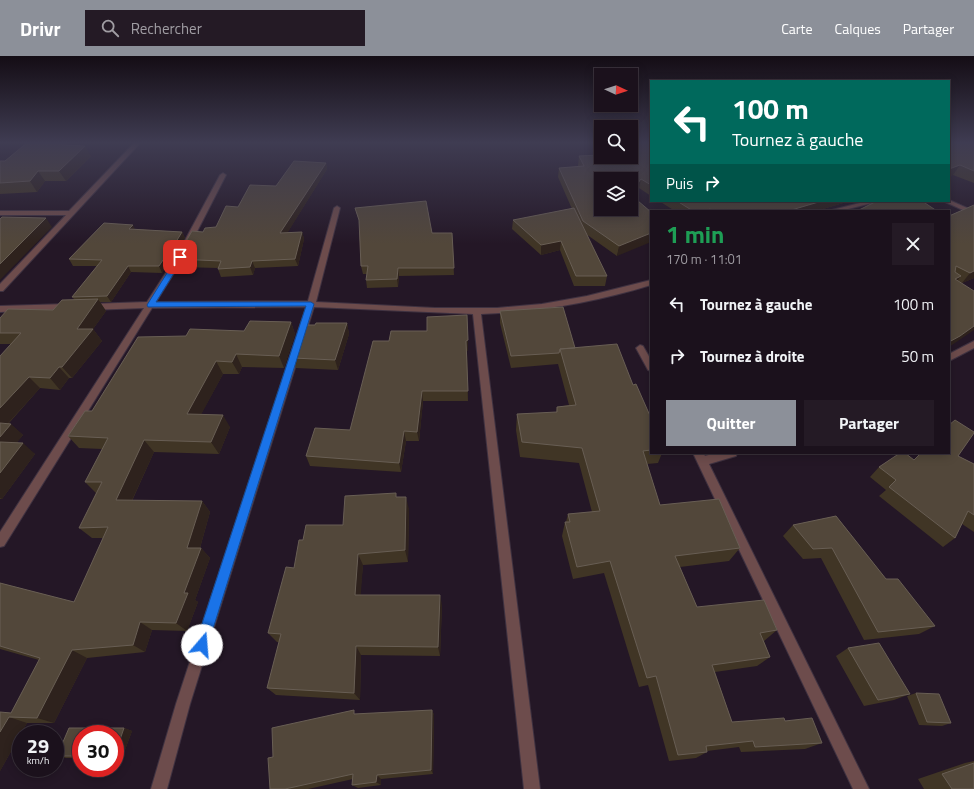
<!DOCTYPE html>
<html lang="fr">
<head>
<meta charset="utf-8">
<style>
  body { margin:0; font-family:"Titillium Web",sans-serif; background:#241a25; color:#f1f3f6; height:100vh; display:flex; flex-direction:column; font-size:15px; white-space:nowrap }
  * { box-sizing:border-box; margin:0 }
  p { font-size:13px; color:#a09da3 }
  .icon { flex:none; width:22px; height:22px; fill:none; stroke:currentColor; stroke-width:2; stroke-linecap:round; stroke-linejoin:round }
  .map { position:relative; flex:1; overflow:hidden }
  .sheet { position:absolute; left:650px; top:154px; width:300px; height:244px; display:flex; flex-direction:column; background:#1b111c; border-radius:0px; box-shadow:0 2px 10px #0003,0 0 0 1px #39313b }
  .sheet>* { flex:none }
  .guide { position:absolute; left:650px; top:24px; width:300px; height:122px; border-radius:0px; box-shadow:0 2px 10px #0003,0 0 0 1px #39313b; background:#00695c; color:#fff; overflow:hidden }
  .needle { width:26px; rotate:93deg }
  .fabs { position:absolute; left:594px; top:12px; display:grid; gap:8px }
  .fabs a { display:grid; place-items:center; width:44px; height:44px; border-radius:0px; background:#1b111c; box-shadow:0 2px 10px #0003,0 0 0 1px #39313b; font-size:20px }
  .speed { position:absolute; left:12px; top:669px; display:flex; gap:8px; font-size:20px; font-weight:700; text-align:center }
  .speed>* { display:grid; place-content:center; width:52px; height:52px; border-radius:50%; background:#1b111c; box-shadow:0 2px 10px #0003,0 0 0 1px #39313b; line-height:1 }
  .speed small { font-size:10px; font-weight:400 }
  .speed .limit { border:6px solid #d22; background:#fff; color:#111 }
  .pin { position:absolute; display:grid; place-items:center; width:34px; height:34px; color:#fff; margin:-17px; border-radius:8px; box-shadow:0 2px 6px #0006 }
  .me { position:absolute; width:44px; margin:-22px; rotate:18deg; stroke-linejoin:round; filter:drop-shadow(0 0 3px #0008) }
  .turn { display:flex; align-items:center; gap:14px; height:84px; padding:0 16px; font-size:18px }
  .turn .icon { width:52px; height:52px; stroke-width:2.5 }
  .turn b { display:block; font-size:28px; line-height:34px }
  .then { display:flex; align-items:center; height:38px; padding:0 16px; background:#0003; gap:8px; font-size:15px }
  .round { display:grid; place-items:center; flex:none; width:42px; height:42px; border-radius:0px; background:#241a25 }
  .summary { display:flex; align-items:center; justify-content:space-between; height:68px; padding:0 16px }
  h1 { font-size:24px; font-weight:700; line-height:30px; color:#1e9e55 }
  .primary-button { display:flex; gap:8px; margin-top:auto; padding:8px 16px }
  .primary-button a { flex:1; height:46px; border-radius:0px; background:#8c9099; color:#fff; font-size:16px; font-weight:700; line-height:46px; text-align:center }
  .primary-button a+a { background:#241a25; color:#f1f3f6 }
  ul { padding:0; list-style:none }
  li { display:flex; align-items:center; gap:12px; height:52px; padding:0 16px }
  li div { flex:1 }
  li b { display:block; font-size:15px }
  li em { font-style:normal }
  header { display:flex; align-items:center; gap:24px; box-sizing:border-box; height:56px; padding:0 20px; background:#8c9099; color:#fff }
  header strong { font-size:19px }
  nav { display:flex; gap:22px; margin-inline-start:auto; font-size:14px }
  .search { width:280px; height:36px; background:#241a25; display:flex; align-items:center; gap:10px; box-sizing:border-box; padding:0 14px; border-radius:0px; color:#a09da3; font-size:15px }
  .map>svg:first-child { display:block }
</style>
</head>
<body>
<header>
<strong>Drivr</strong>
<div class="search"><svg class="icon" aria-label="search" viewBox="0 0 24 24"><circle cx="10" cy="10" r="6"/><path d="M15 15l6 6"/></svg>Rechercher</div>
<nav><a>Carte</a><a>Calques</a><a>Partager</a></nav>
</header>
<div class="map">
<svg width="974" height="733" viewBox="0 0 974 733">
  <rect width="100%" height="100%" fill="#241726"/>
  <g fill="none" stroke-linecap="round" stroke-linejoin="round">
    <!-- minor casing -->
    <g stroke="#3f3241" stroke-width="2">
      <path id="minor" d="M 135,86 L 141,86 L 3,235 L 0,235 L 0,228 L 66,159 L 0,159 L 0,155 L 69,155 Z
        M 223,117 L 226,119 L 184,201 L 156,246 L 308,245 L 334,152 L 337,150 L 340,152 L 316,246 L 435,252 L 497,252 L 542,248 L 587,240 L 651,224 L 651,229 C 596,246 539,256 481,258 L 540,733 L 524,733 L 473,258 L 314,251 L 190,648 L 167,733 L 151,733 L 176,648 L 306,251 L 152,252 L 4,490 L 0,491 L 0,476 L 144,252 L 90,254 L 86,251 L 90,248 L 147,246 L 176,201 L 220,119 Z
        M 949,144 L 974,155 L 974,159 L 943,145 Z
        M 868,145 L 880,145 L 840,155 L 828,155 Z
        M 68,248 L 72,251 L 71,253 L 0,256 L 0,250 Z
        M 974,285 L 974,292 L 949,305 L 949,298 Z
        M 640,289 L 643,290 L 651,304 L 651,315 L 648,314 L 636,292 Z
        M 693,397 L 703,397 L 705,400 L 716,397 L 737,397 L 736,400 L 709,408 L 869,733 L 853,733 Z"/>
    </g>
    <!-- minor -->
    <use href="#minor" fill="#6d4c4c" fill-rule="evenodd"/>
  </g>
  <!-- wall -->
  <path fill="#403525" d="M 28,86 L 75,86 L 77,90 L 91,100 L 66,125 L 45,125 L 37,136 L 0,138 L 0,105 L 5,105 Z
    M 651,86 L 651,140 L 639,132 L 633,140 L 617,200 L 586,178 L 607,220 L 605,230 L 574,230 L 560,194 L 541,199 L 512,173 L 513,164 L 572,153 L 558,121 L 559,112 L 578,111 L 578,109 L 579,100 L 601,101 Z
    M 949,86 L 974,86 L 974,127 L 953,119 L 949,120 Z
    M 326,107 L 327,113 L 287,177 L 302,176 L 304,183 L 298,210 L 255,212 L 253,219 L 221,221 L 218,213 L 218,212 L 180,211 L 176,203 L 203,176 L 216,171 L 238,151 L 276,130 Z
    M 659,145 L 850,145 L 816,155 L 675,155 Z
    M 873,145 L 922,145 L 871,148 Z
    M 974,149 L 974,222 L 962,227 L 957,225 L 951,290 L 949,160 Z
    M 355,152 L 432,177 L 452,177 L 454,219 L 399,220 L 398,231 L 367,232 L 366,224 L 367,218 L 363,218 L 361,210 L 360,168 Z
    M 135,173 L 182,176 L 185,182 L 168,210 L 166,210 L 162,217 L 131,216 L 111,246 L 100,246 L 106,255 L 93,273 L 102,285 L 72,322 L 69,322 L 60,334 L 40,332 L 9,367 L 23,379 L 17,386 L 35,398 L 2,443 L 0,443 L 0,300 L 11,288 L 0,288 L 0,262 L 53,254 L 75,244 L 72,241 L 97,210 L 73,210 L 69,203 Z
    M 500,255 L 575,292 L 633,329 L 651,362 L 651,397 L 662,397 L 658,407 L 647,408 L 660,449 L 740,492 L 729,505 L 680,511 L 697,551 L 777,574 L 764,585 L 770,601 L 757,610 L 715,616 L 732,666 L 785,665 L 822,687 L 805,693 L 741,696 L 739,691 L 707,695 L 707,696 L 696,702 L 669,705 L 648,629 L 639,631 L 604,517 L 573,523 L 562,480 L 565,466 L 566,466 L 568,458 L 592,456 L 579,407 L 520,401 L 516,374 L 517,358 L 556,357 L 557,351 L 569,349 L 558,308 L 511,312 L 500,267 Z
    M 467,259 L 468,295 L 467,295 L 468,345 L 423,345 L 419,385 L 406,385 L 401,416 L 310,410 L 306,400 L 350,374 L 389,285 L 427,275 Z
    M 291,266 L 295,278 L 284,312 L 242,311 L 239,318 L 223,318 L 201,358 L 230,371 L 219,398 L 154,396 L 132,445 L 202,445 L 210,456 L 200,492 L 201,492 L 210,502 L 195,544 L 198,546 L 187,575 L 152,574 L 145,596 L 87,602 L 54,667 L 27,667 L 0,715 L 0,656 L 11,657 L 39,604 L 0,593 L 0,527 L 74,546 L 103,482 L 92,482 L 79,472 L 96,437 L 85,426 L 102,393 L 79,392 L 68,380 L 92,355 L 186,280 L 244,275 Z
    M 347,267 L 349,278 L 338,314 L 296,312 L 293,302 L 315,269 Z
    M 958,400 L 974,408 L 974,476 L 962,468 L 955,482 L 943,491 L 879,440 L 886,434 L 870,421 L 879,411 L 914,403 Z
    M 397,441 L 409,453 L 408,506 L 363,509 L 360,539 L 442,549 L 440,600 L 361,599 L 360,644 L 276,639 L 267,632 L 279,586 L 277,586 L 268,577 L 294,512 L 343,469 Z
    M 836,460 L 886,523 L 935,570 L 919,578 L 864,584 L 821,502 L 803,503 L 783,480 L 793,469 Z
    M 848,592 L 910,638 L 894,644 L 864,650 L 836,600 Z
    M 916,637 L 951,667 L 942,670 L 919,669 L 907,640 Z
    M 432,654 L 434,659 L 433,718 L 381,723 L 381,729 L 358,732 L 352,729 L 353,723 L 308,733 L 270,733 L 273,701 L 358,658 Z
    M 69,672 L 124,672 L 132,675 L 122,702 L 115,702 L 115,678 L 81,678 L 81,702 L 66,702 L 57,700 Z
    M 974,705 L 974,733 L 924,733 L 918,723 L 965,707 Z"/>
  <!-- shaded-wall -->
  <path fill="#2e221d" d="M 68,86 L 75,86 L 78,92 L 64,89 Z
    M 85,90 L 91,100 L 66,125 L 59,115 Z
    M 326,107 L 327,113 L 283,184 L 280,177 Z
    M 960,109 L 953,119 L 949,120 L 949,113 Z
    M 38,115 L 45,125 L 37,136 L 30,125 Z
    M 641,123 L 639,132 L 631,143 L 631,136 Z
    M 822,145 L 850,145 L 816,155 L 788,155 Z
    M 46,162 L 52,171 L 0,224 L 0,208 Z
    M 133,169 L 136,175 L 129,173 Z
    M 182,176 L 185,182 L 168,210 L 165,204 Z
    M 302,176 L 304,183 L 298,210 L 295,203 Z
    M 651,177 L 651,186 L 617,200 L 619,190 Z
    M 561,185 L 560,194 L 541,199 L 541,189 Z
    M 163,204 L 166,210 L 162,217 L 159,210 Z
    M 252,205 L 255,212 L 253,219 L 250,211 Z
    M 128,210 L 131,216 L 111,246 L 107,240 Z
    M 398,212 L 399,220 L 398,231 L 397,223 Z
    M 974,215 L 974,222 L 962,227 L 970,217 Z
    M 961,220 L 953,230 L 955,223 Z
    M 98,243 L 106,255 L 93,273 L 102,285 L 72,322 L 62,311 L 77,273 Z
    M 467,259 L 468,295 L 467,295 L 468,345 L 466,285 Z
    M 291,266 L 295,278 L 284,312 L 279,300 Z
    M 347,267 L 349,278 L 338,314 L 335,304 Z
    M 974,270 L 974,274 L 949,291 L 949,286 Z
    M 236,298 L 242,311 L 239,318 L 232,306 Z
    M 216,305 L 223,318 L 195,370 L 187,358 Z
    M 59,311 L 69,322 L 60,334 L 50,322 Z
    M 29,321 L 40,332 L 1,375 L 0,374 L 0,352 Z
    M 422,335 L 423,345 L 419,385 L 417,376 Z
    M 223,359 L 230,371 L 219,398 L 211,386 Z
    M 11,368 L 23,379 L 9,396 L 0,389 L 0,381 Z
    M 404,375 L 406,385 L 401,416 L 399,407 Z
    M 144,384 L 154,396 L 127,455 L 116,444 Z
    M 23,387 L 35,398 L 2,443 L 0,442 L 0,417 Z
    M 406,441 L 409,453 L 408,506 L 405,494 Z
    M 202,445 L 210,456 L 197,502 L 187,492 Z
    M 201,492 L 210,502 L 195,544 L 198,546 L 187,575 L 176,567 L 184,537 Z
    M 358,498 L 363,509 L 360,549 L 355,539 Z
    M 440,539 L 442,549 L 440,600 L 438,591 Z
    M 140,566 L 152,574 L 145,596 L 133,589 Z
    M 356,590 L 361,599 L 360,644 L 354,637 Z
    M 72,594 L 87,602 L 54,667 L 37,662 Z
    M 432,654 L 434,659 L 433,718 L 431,714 Z
    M 9,661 L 27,667 L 0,715 L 0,676 Z
    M 124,672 L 132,675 L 122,702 L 115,700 L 115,698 Z
    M 377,719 L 381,723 L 381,729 L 376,726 Z"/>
  <!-- building -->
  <path fill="#52473a" stroke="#685e54" d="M 28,86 L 68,86 L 64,89 L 85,90 L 59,115 L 38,115 L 30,125 L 0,127 L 0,105 L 5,105 Z
    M 631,86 L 651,86 L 651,129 L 641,123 L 631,136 L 631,123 L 601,123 L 601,153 L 631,153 L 631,139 L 651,156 L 651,177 L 619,190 L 583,165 L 559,112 L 584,110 L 579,100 L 601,99 L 601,101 L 631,101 Z
    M 949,86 L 974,86 L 974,115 L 960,109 L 949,113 Z
    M 294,105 L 326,107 L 280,177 L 302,176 L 295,203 L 252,205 L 250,211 L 218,213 L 221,205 L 176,203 L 192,175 L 203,176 L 205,172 L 216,171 L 226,150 L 238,151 L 250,129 L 276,130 Z
    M 426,145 L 432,177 L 452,177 L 454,212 L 398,212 L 397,223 L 366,224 L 368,210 L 361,210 L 359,164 L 355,152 Z
    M 677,145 L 822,145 L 788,155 L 713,155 L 710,153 L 705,155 L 693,155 Z
    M 877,145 L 922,145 L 937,155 L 857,155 Z
    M 974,149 L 974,215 L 970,217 L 956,210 L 955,216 L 961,220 L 955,223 L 974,235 L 974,270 L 960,280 L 949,286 L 949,160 Z
    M 574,152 L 607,220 L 576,220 L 561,185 L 541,189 L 513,164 Z
    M 2,161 L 46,162 L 0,208 L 0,163 Z
    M 104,167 L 133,169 L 129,173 L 182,176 L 165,204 L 163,204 L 159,210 L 128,210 L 107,240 L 72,241 L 102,204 L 69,203 Z
    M 98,243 L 77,273 L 93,273 L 62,311 L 59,311 L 50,322 L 29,321 L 0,352 L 0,300 L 21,277 L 0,277 L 0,262 L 8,253 L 53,254 L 62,244 Z
    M 563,251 L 575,292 L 560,293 L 559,297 L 511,300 L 500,255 Z
    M 467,259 L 468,284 L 466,285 L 468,335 L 422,335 L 417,376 L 404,375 L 399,407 L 306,400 L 315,372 L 350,374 L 373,285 L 389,285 L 391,275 L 427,275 L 427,261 Z
    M 250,265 L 291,266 L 279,300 L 236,298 L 232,306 L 216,305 L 187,358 L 223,359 L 211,386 L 144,384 L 116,444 L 202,445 L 187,492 L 201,492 L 184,537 L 188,537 L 176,567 L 140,566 L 133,589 L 72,594 L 37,662 L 9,661 L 0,676 L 0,656 L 11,657 L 40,602 L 0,590 L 0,527 L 74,546 L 108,471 L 79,472 L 102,426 L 85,426 L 108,382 L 68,380 L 85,355 L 92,355 L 138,281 L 186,280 L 190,273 L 244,275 Z
    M 316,267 L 347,267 L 335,304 L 293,302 L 303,269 L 315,269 Z
    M 617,288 L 633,329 L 636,328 L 651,362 L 651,394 L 643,395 L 660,449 L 719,443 L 740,492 L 675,500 L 697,551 L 764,544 L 777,574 L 760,577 L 770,601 L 712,609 L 732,666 L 784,662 L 785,665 L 812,662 L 822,687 L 755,691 L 753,685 L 706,690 L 707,696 L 678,699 L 656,620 L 647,622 L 610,505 L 577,511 L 565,466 L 570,466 L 568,458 L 600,455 L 582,392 L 522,386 L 517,358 L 557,356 L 557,351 L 576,349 L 560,293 Z
    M 955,364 L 974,376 L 974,377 L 958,400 L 974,408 L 974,459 L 968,455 L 955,482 L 889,431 L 896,424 L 879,411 L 900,397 L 905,397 L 914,404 L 921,397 L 949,397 L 949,369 Z
    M 0,367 L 11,368 L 0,381 Z
    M 0,386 L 23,387 L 0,417 Z
    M 396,437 L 396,441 L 406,441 L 405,494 L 358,498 L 355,539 L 440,539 L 438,591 L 356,590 L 354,637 L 267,632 L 281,578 L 268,577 L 286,511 L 294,512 L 299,484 L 303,484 L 306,469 L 343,469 L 345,440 Z
    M 836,460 L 886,523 L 898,523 L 935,570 L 878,576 L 832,492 L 813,493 L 793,469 Z
    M 879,587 L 910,638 L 878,644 L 848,592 Z
    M 916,637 L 939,638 L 951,667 L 927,666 Z
    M 354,654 L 354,658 L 432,654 L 431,714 L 377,719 L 376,726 L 352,729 L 353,718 L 285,733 L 270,733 L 268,702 L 273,701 L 272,672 Z
    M 69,672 L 124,672 L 115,698 L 115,678 L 81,678 L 81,700 L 57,700 Z
    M 974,707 L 974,733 L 952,733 L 942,718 Z"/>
  <!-- sky -->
  <linearGradient id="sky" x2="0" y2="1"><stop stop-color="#140d15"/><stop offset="0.46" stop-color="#3f3c52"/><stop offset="1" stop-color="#3f3c52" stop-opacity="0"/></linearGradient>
  <rect width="974" height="188" fill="url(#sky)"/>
  <!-- route -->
  <path fill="#1a73e8" stroke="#114b97" d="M 180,199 L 184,201 L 156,246 L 311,246 L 314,248 L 208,589 L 206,593 L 202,595 L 197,593 L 195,589 L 306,250 L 148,251 L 147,249 L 177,201 Z"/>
</svg>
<div class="fabs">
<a><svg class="needle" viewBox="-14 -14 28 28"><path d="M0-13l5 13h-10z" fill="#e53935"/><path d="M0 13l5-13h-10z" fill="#a09da3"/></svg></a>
<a><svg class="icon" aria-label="search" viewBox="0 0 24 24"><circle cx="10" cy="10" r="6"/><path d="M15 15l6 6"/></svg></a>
<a><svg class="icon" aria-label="layers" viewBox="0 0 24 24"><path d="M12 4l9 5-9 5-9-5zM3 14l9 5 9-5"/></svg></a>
</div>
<div class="speed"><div>29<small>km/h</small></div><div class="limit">30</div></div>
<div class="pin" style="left:180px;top:201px;background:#d93025"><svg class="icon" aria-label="arrive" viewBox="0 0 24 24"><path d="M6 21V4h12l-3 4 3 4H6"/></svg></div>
<svg class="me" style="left:202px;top:589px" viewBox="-20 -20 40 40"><circle r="19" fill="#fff"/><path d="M0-13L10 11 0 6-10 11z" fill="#1a73e8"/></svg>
<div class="guide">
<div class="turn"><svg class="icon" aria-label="left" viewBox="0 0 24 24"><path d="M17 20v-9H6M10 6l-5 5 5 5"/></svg><div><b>100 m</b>Tournez à gauche</div></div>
<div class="then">Puis<svg class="icon" aria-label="right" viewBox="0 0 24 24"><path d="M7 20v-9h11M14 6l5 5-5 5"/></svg></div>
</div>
<section class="sheet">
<div class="summary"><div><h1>1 min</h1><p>170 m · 11:01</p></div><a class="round"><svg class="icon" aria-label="close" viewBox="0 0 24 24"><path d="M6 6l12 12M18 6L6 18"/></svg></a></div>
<ul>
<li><svg class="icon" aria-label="left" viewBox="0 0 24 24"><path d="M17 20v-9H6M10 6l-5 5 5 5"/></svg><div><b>Tournez à gauche</b></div><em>100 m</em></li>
<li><svg class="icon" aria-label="right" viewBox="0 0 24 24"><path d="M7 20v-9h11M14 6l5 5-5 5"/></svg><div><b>Tournez à droite</b></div><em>50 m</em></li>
</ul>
<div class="primary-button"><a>Quitter</a><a>Partager</a></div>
</section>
</div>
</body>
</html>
